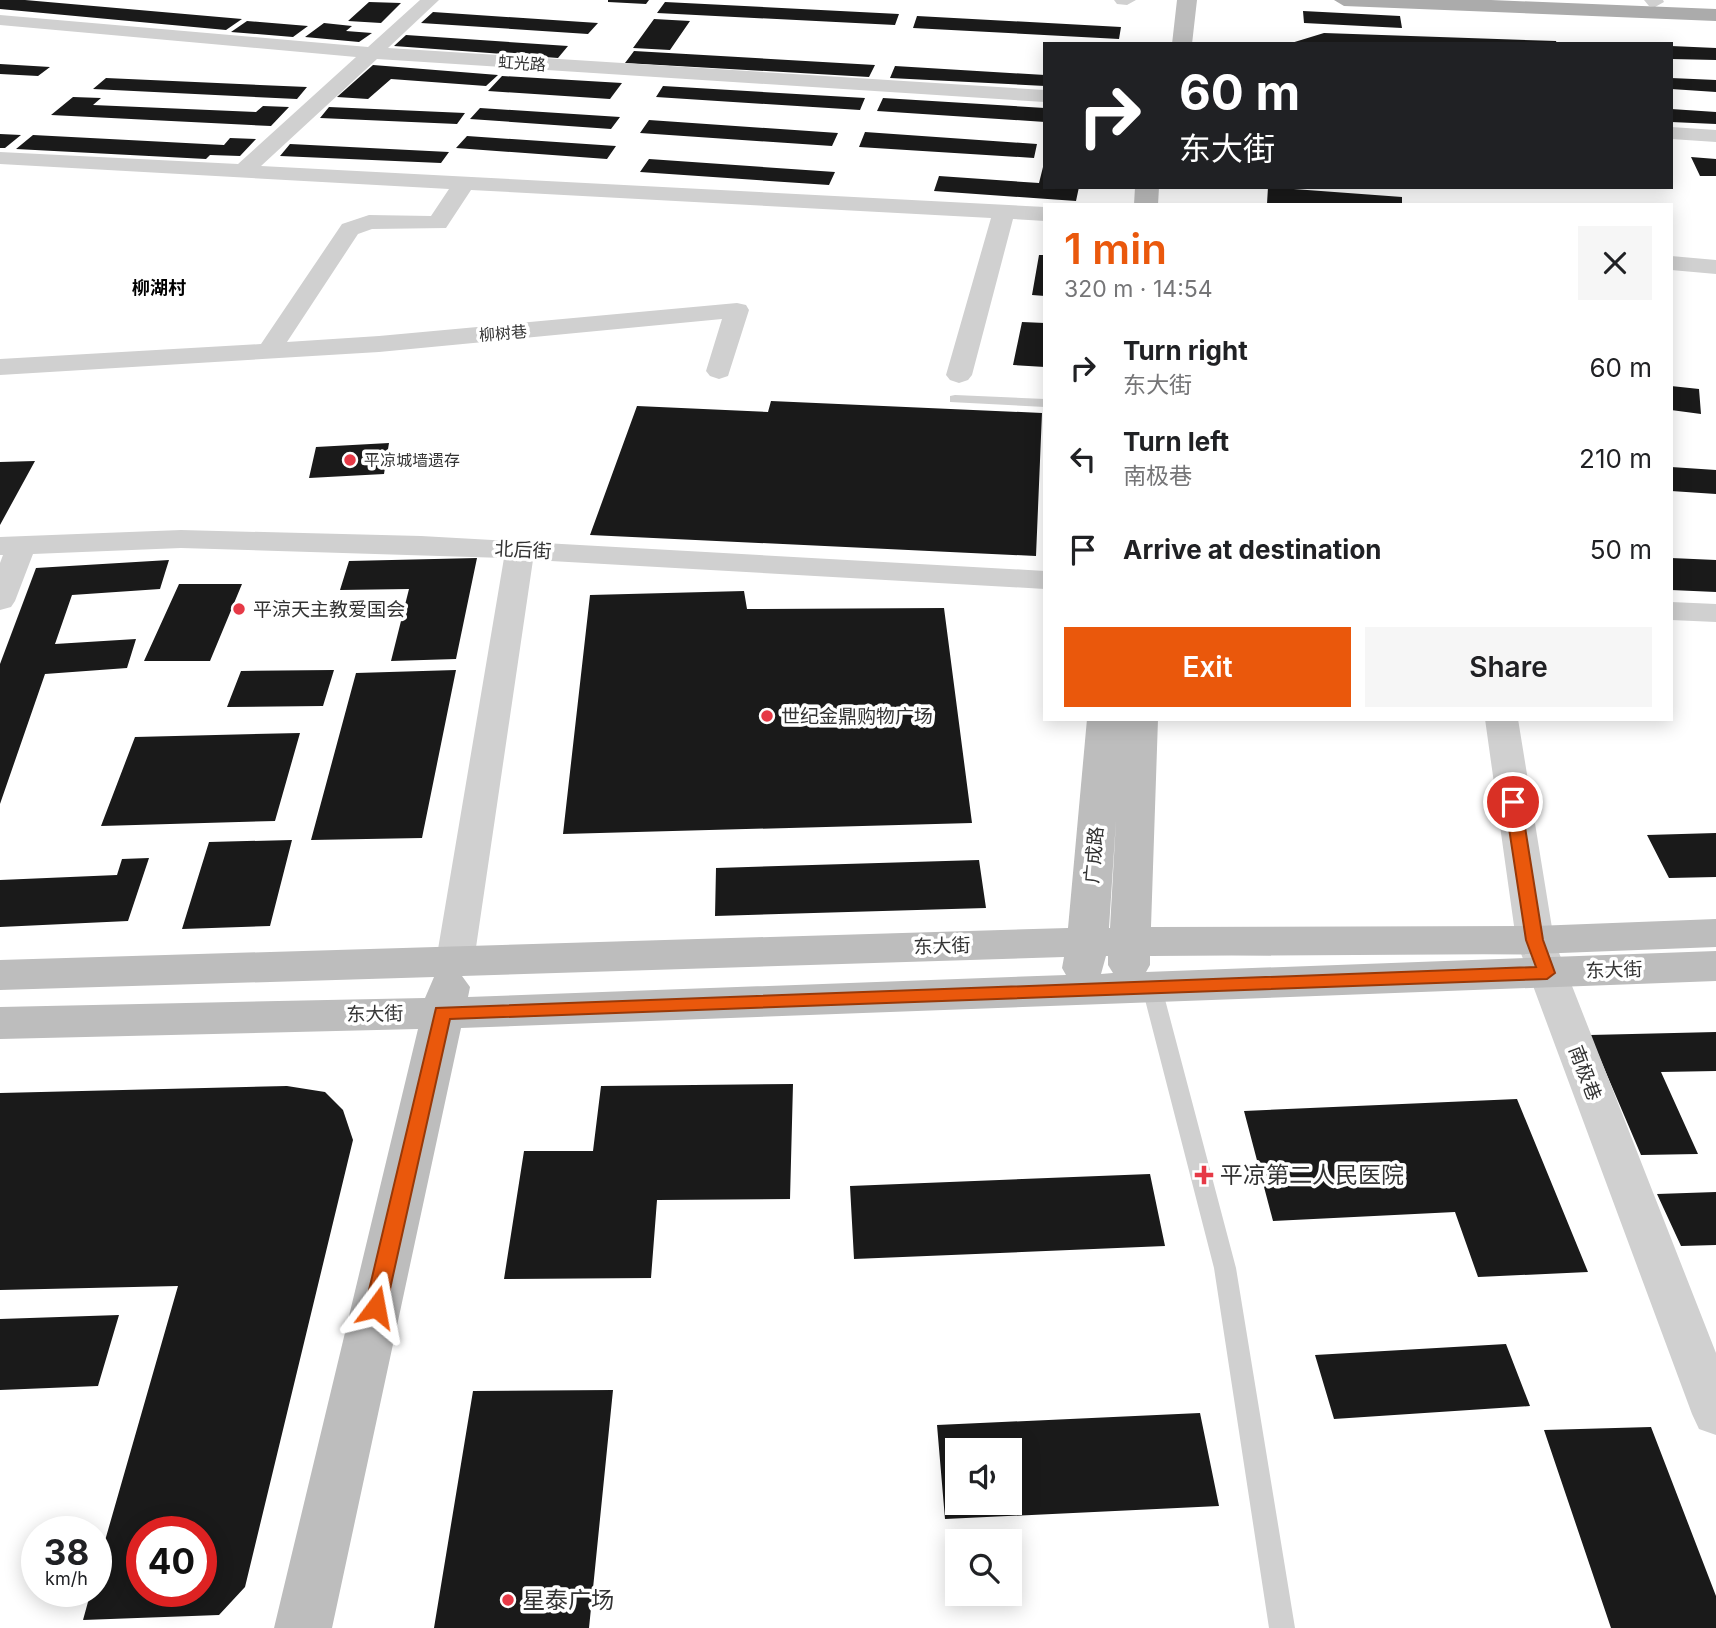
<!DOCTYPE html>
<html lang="en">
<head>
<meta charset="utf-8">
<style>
  body { margin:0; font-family:Inter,"Noto Sans SC",sans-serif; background:#f6f6f6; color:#202124; height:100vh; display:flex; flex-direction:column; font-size:26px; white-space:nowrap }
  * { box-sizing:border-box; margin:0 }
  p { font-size:23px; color:#757577 }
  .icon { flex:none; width:38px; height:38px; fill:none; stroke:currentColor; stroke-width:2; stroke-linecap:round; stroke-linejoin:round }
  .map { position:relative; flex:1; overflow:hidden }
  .drawer { position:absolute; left:1043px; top:203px; width:630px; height:518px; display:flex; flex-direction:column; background:#fff; border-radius:0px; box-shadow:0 4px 18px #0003 }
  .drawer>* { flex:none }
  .top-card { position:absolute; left:1043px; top:42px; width:630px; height:147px; border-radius:0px; box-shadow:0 4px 18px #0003; background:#202124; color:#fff; overflow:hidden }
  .tools { position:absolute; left:945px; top:1438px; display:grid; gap:14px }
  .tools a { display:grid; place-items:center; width:77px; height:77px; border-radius:0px; background:#fff; box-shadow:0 4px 18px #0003; font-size:35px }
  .speed { position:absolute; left:21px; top:1516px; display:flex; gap:14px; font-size:35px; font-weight:700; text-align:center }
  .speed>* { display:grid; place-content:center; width:91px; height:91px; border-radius:50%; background:#fff; box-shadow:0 4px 18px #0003; line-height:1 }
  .speed small { font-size:18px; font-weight:400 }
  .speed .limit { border:10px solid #d22; background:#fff; color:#111 }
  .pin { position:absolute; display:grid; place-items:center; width:60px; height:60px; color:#fff; margin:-30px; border:4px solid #fff; border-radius:50%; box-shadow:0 2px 7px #0007 }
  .me { position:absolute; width:77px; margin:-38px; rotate:13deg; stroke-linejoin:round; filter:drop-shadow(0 0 5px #0008) }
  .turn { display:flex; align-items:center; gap:24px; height:147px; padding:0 21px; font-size:32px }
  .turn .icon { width:91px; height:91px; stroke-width:2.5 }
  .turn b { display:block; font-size:49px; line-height:60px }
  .round { display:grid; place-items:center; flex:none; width:74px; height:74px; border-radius:0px; background:#f6f6f6 }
  .headline { display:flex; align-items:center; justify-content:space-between; height:119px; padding:0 21px }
  h1 { font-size:42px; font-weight:600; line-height:52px; color:#ea580c }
  .button { display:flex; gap:14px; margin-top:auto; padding:14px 21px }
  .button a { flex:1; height:80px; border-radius:0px; background:#ea580c; color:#fff; font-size:28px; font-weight:600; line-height:80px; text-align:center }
  .button a+a { background:#f6f6f6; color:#202124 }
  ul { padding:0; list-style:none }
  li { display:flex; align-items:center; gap:21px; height:91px; padding:0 21px }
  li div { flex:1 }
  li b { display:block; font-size:26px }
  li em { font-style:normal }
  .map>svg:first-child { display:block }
</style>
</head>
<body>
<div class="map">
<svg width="1716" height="1628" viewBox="0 0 1716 1628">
  <rect width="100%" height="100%" fill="#fff"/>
  <!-- building -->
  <path fill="#1a1a1a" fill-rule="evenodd" d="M 0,0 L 25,0 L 242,19 L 226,30 L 0,9 Z
    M 608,0 L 649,0 L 646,4 L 608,2 Z
    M 369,2 L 401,3 L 381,23 L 348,21 Z
    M 665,2 L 899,14 L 895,25 L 657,13 Z
    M 1303,11 L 1400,16 L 1402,28 L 1304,23 Z
    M 433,12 L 598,23 L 588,34 L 421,23 Z
    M 917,16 L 1121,27 L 1119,39 L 913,28 Z
    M 654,19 L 690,21 L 670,50 L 633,48 Z
    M 247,21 L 308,26 L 293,37 L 231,32 Z
    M 324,23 L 352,26 L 346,31 L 372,33 L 359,42 L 305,37 Z
    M 1324,33 L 1556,41 L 1557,44 L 1288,44 Z
    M 406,35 L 568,46 L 558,58 L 394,46 Z
    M 1671,46 L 1716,48 L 1716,60 L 1671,59 Z
    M 634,51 L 875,65 L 869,77 L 625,63 Z
    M 0,64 L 50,67 L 38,76 L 0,74 Z
    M 373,65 L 498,75 L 486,86 L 391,79 L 368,99 L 337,97 Z
    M 895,66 L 1045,75 L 1045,86 L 890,78 Z
    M 502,76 L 622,83 L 610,99 L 488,91 Z
    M 106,78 L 307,87 L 297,99 L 93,89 Z
    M 1671,78 L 1716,80 L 1716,92 L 1671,89 Z
    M 663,86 L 865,98 L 860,110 L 656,97 Z
    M 73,97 L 101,98 L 93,105 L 256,112 L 263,106 L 289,107 L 271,126 L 51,115 Z
    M 883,98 L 1045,108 L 1045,122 L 877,111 Z
    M 329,107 L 465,113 L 457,124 L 320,118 Z
    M 480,108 L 620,117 L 611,129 L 470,119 Z
    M 1671,109 L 1716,112 L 1716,124 L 1671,122 Z
    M 649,120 L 838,133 L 832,146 L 640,133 Z
    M 865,132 L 1037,144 L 1034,158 L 859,147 Z
    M 0,134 L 21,135 L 5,148 L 0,148 Z
    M 33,135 L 224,145 L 230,138 L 256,139 L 240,156 L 210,155 L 206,159 L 16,149 Z
    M 467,136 L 616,146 L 607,159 L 456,148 Z
    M 290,144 L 449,152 L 441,163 L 280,156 Z
    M 1691,157 L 1716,159 L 1716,176 L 1700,176 Z
    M 649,159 L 835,172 L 829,185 L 640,172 Z
    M 1044,163 L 1045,187 L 1079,187 L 1076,201 L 934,191 L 939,176 L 1039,183 Z
    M 1268,187 L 1402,197 L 1402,205 L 1267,204 Z
    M 1039,255 L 1045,255 L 1045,296 L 1032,295 Z
    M 1022,322 L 1045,323 L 1045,367 L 1013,365 Z
    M 1671,386 L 1699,389 L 1701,414 L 1671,410 Z
    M 771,401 L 1042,413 L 1036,556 L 590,535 L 637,406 L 768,412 Z
    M 389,443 L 384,474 L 309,478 L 316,447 Z
    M 35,461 L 0,525 L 0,462 Z
    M 1671,467 L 1716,470 L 1716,494 L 1671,491 Z
    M 477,558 L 456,659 L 391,661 L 409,589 L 340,590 L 349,561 Z
    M 1671,558 L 1716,560 L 1716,592 L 1671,590 Z
    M 169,560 L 160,589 L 72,595 L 55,644 L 136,639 L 127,668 L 45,674 L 0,804 L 0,664 L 36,568 Z
    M 179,584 L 242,584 L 210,661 L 144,661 Z
    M 744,591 L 747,609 L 944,608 L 972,823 L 563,834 L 590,595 Z
    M 334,670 L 323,706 L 227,707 L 241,671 Z
    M 456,670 L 422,838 L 311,840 L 356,673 Z
    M 300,733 L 275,821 L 101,826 L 135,737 Z
    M 1716,833 L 1716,877 L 1669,878 L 1647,835 Z
    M 292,840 L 270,926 L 182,929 L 209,842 Z
    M 149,858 L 128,921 L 0,927 L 0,880 L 117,875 L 122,859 Z
    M 979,860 L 986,908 L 715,916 L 716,868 Z
    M 1716,1032 L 1716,1071 L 1661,1072 L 1698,1154 L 1641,1155 L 1590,1035 Z
    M 793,1084 L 790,1199 L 657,1200 L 651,1278 L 504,1279 L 524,1151 L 593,1151 L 601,1086 Z
    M 287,1086 L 325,1092 L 343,1110 L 353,1140 L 245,1587 L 219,1615 L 83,1620 L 91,1591 L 96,1591 L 96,1572 L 178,1286 L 0,1290 L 0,1093 ZM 142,1531 L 201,1531 L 201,1591 L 142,1591 Z
    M 1517,1099 L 1588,1272 L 1478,1277 L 1455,1212 L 1273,1221 L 1244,1111 Z
    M 1150,1174 L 1165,1246 L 854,1259 L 850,1186 Z
    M 1716,1192 L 1716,1245 L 1681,1246 L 1657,1194 Z
    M 119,1315 L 98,1386 L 0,1390 L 0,1319 Z
    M 1506,1344 L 1530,1406 L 1334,1419 L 1315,1355 Z
    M 613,1390 L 589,1628 L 434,1628 L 473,1391 Z
    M 1200,1413 L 1219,1506 L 945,1519 L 937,1425 ZM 957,1451 L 1010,1451 L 1010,1503 L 957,1503 Z
    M 1651,1427 L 1716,1596 L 1716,1628 L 1611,1628 L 1544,1430 Z"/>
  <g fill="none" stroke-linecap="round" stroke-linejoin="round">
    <!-- lane -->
    <path fill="#d0d0d0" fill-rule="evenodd" d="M 955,395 L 1045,399 L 1045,407 L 950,402 L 950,396 Z
      M 1152,981 L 1159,983 L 1162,988 L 1236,1268 L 1295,1628 L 1269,1628 L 1214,1268 L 1142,988 L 1145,983 Z"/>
    <!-- street -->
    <path fill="#d0d0d0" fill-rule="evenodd" d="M 420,0 L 439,0 L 388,48 L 1045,90 L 1045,102 L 377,59 L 261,166 L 1045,207 L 1045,221 L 1013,219 L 972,375 L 968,380 L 959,383 L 950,380 L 946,375 L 991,218 L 471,190 L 446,228 L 372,229 L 358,234 L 287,342 L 379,336 L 737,303 L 746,305 L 749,310 L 728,376 L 719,379 L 710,376 L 706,371 L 722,319 L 379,352 L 0,375 L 0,359 L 261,344 L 342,224 L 369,215 L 431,216 L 449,189 L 0,164 L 0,152 L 238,164 L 356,57 L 0,25 L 0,15 L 368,47 Z
      M 1114,0 L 1136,0 L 1127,5 L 1117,4 Z
      M 1644,0 L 1663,0 L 1664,2 L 1655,7 L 1649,6 Z
      M 1671,127 L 1716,130 L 1716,142 L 1671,139 Z
      M 1671,256 L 1716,260 L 1716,274 L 1671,270 Z
      M 181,530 L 421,536 L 1045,571 L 1045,589 L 533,560 L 474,961 L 468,970 L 455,974 L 442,970 L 436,961 L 504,558 L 181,548 L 33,554 L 15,601 L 11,607 L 0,610 L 0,563 L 3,555 L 0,555 L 0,537 Z
      M 1671,602 L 1716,604 L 1716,622 L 1671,620 Z
      M 1485,719 L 1518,719 L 1554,940 L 1716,1353 L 1716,1435 L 1699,1429 L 1692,1414 L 1516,940 Z"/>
    <!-- secondary -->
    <path fill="#bdbdbd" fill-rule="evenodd" d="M 1177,0 L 1197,0 L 1192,44 L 1172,44 Z
      M 1135,187 L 1159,187 L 1158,205 L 1134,205 Z
      M 1087,719 L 1158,719 L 1151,927 L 1535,926 L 1716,919 L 1716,947 L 1535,954 L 1150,956 L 1150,965 L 1146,972 L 1716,951 L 1716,981 L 461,1028 L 332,1628 L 274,1628 L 418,1029 L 0,1039 L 0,1007 L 425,998 L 434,977 L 0,990 L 0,960 L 1068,928 ZM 1116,820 L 1110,928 L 1109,928 ZM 1106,956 L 1108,956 L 1108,965 L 1113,973 L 1101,974 ZM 1064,957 L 1062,968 L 1066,975 L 468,997 L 470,987 L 462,976 Z"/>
    <!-- primary -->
    <path fill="#ababab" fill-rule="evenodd" d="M 1334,0 L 1491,0 L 1716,9 L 1716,21 L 1344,6 Z"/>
  </g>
  <!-- route -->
  <path fill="#ea580c" stroke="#983908" stroke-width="2" d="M 1513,797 L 1521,802 L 1543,940 L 1555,973 L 1547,979 L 450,1019 L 386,1307 L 383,1313 L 376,1316 L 368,1313 L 365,1307 L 436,1008 L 1536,967 L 1526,940 L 1505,802 Z"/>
  <!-- markers -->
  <g fill="#e63946" stroke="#fff" stroke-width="2.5">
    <circle cx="350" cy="460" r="7"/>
    <circle cx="239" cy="609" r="7"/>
    <circle cx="767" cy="716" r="7"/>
    <path d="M1200.5 1164.5h7v7h7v7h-7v7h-7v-7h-7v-7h7z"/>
    <circle cx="508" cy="1600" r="7"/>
  </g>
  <g text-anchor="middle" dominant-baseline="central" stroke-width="7" stroke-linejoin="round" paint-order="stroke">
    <!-- far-street labels -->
    <g font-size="16" fill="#333" stroke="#fff">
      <text transform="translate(522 63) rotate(4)">虹光路</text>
      <text transform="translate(503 333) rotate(-5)">柳树巷</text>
    </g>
    <!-- far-poi labels -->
    <g font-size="16" fill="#333" stroke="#fff" text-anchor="start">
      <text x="364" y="460">平凉城墙遗存</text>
    </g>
    <!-- far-neighbourhood labels -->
    <g font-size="18" font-weight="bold" fill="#000" stroke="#fff">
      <text x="159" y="287">柳湖村</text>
    </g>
    <!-- street labels -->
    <g font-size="19" fill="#333" stroke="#fff">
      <text transform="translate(523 550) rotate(3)">北后街</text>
      <text transform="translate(1094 855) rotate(-85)">广成路</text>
      <text transform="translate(942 946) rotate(-2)">东大街</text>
      <text transform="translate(1614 970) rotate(-2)">东大街</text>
      <text transform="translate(375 1014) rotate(-1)">东大街</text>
      <text transform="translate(1585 1073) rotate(69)">南极巷</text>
    </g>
    <!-- poi labels -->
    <g font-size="19" fill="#333" stroke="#fff" text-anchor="start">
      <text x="253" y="609">平涼天主教爱国会</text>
      <text x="781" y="716">世纪金鼎购物广场</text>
    </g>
    <!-- near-poi labels -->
    <g font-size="23" fill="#333" stroke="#fff" text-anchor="start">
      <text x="1220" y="1175">平凉第二人民医院</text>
      <text x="522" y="1600">星泰广场</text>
    </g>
  </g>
</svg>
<div class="tools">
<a><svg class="icon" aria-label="sound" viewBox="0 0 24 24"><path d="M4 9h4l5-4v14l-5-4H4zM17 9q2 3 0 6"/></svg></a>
<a><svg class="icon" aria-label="search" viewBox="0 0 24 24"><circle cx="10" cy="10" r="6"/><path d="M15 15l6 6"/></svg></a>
</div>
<div class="speed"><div>38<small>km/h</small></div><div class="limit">40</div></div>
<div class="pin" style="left:1513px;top:802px;background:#d93025"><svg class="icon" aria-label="arrive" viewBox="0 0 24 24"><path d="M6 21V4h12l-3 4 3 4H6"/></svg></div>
<svg class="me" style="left:376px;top:1307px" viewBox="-20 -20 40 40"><path d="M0-17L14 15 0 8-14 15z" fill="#ea580c" stroke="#fff" stroke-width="4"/></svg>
<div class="top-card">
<div class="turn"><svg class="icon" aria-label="right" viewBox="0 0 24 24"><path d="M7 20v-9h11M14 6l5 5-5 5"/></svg><div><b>60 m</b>东大街</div></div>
</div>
<section class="drawer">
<div class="headline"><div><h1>1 min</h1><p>320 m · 14:54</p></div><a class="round"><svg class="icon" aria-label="close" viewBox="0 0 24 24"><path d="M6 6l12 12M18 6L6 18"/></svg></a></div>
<ul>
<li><svg class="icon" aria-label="right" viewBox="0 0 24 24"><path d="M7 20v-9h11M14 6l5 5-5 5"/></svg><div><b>Turn right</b><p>东大街</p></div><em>60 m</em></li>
<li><svg class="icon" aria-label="left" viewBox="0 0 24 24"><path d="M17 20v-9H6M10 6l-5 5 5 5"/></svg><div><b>Turn left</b><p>南极巷</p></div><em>210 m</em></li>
<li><svg class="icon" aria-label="arrive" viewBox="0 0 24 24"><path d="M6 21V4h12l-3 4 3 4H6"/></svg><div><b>Arrive at destination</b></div><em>50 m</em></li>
</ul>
<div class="button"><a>Exit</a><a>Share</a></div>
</section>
</div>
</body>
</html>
